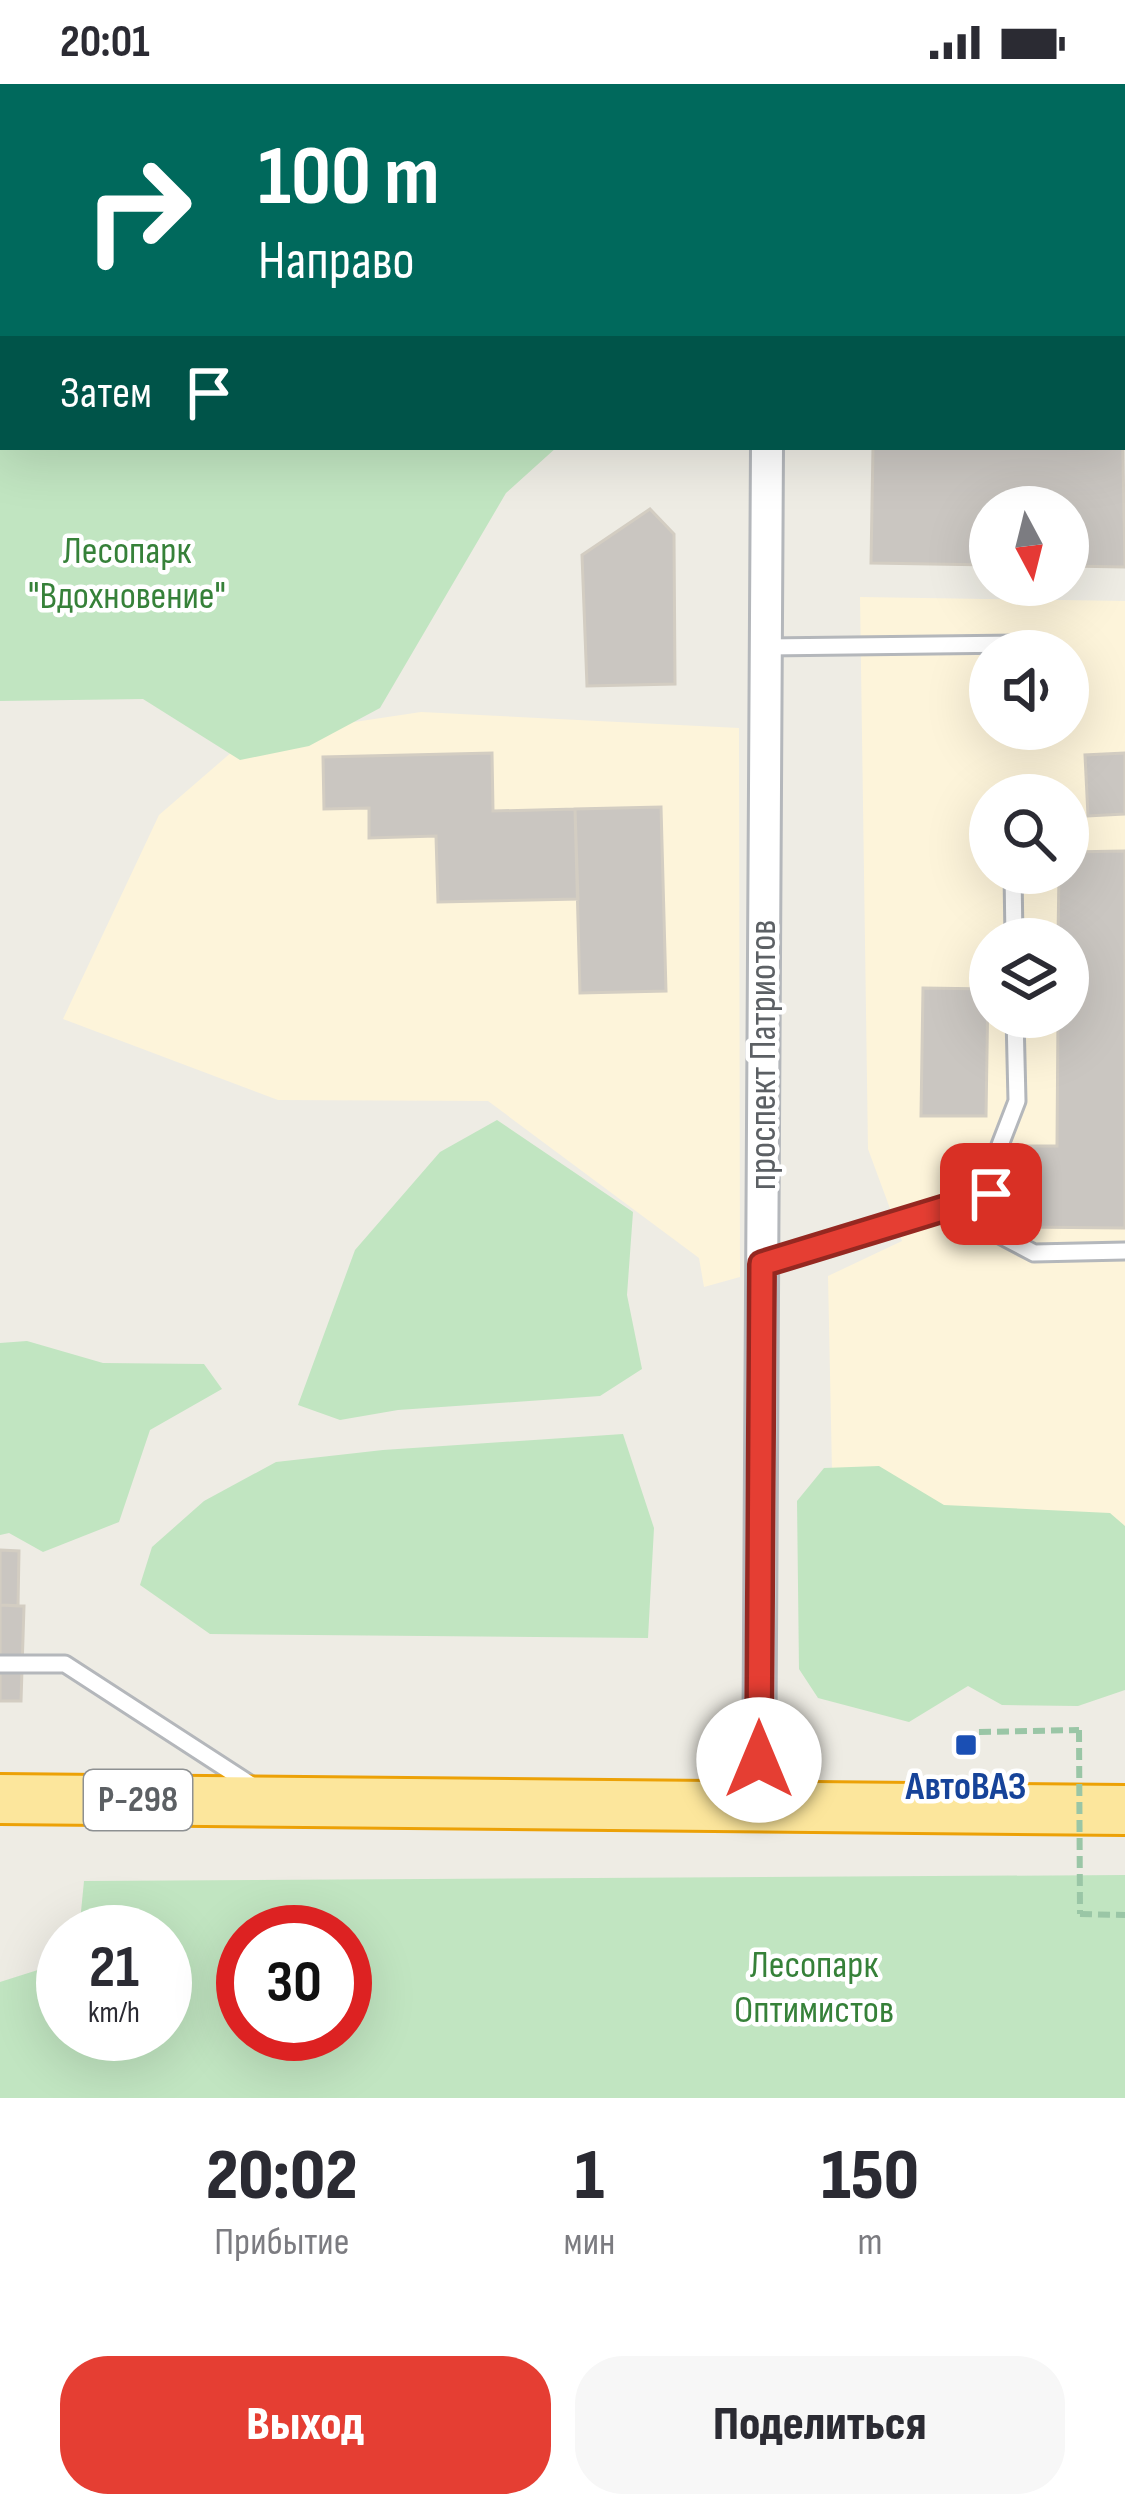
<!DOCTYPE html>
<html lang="ru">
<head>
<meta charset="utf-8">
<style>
  body { margin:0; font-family:"Sofia Sans Condensed",sans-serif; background:#f7f7f7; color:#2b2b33; height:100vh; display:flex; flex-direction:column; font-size:45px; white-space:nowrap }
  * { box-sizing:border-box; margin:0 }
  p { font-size:39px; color:#7c7c81 }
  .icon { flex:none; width:66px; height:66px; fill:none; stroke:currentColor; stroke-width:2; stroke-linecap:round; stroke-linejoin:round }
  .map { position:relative; height:2014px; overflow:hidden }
  .details { display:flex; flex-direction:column; background:#fff; flex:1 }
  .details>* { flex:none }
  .top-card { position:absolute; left:0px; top:0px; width:1125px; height:366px; box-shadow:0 12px 48px #0002; background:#00695c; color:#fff; overflow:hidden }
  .needle { width:78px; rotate:173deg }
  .controls { position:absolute; left:969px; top:402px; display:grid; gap:24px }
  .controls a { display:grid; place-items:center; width:120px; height:120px; border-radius:50%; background:#fff; box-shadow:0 12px 48px #0002; font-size:60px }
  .speed { position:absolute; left:36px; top:1821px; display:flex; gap:24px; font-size:60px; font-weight:700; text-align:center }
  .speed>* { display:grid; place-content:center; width:156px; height:156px; border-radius:50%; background:#fff; box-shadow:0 12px 48px #0002; line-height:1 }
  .speed small { font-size:30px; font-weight:400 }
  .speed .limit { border:18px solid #d22; background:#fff; color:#111 }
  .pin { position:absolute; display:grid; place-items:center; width:102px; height:102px; color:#fff; margin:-51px; border-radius:24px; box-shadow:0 6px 18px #0006 }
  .me { position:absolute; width:132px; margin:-66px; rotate:0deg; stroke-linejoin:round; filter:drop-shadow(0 0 9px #0008) }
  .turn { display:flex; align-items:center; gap:42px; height:252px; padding:0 60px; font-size:54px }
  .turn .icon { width:156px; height:156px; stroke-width:2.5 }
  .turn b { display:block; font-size:84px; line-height:102px }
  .then { display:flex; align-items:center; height:114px; padding:0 60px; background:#0003; gap:24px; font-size:45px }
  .eta { display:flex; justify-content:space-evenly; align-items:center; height:204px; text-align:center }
  .eta b { font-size:72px; font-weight:800; line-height:84px }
  .primary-button { display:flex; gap:24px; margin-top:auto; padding:24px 60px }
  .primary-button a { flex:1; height:138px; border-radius:48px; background:#e53e33; color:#fff; font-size:48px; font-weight:800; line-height:138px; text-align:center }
  .primary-button a+a { background:#f7f7f7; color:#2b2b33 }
  .status { display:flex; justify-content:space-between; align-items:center; height:84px; padding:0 60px; background:#fff; direction:ltr }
  .status svg { height:33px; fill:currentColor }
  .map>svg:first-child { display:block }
</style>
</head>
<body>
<div class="status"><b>20:01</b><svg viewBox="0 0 49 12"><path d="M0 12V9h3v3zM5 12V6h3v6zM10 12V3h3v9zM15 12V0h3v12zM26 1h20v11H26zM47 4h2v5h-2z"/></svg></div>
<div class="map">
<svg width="1125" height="2014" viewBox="0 0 1125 2014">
  <rect width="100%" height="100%" fill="#eeece4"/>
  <!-- commercial -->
  <path fill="#fdf4da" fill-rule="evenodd" d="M 860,513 L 1125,517 L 1125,1512 L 833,1436 L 828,1192 L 902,1157 L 868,1065 ZM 990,567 L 1068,567 L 1068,645 L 990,645 ZM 990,711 L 1068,711 L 1068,789 L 990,789 ZM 990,855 L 1068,855 L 1068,933 L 990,933 Z
    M 421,628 L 739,644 L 740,1193 L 704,1203 L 699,1174 L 488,1017 L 278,1016 L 63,935 L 159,731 L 248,654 Z"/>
  <!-- green -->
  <path fill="#c1e5c1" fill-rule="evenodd" d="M 0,0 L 766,0 L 766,3 L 3,3 L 3,363 L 557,363 L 506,409 L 380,624 L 309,662 L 240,676 L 143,615 L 0,617 Z
    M 497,1036 L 633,1128 L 627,1211 L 642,1285 L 600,1312 L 398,1326 L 340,1336 L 298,1321 L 355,1166 L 440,1068 Z
    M 27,1257 L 103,1279 L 204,1280 L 222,1305 L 150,1346 L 119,1438 L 43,1468 L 9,1449 L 0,1451 L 0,1259 Z
    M 623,1350 L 654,1444 L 648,1554 L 210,1550 L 140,1501 L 152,1463 L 204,1417 L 276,1378 L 383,1366 Z
    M 879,1382 L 944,1421 L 1110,1429 L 1125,1442 L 1125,1606 L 1078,1622 L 1002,1621 L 968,1602 L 909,1638 L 818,1614 L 799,1585 L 797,1417 L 824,1384 Z
    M 1125,1791 L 1125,2014 L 0,2014 L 0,1898 L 63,1878 L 63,1950 L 165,1950 L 165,1848 L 79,1848 L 84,1797 ZM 345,1848 L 345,1950 L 243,1950 L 243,1848 Z"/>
  <!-- building -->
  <path fill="#cac6c1" stroke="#d3cdc2" stroke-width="3" d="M 1060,0 L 1125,0 L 1125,7 L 1122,15 L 1122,3 L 1059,3 Z
    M 1122,320 L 1125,483 L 1068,482 L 1068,423 L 990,423 L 990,481 L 871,479 L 873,363 L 1122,363 Z
    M 650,425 L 674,450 L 675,600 L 587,602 L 582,471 Z
    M 492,669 L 493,727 L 575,725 L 578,815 L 438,818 L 436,752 L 369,754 L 369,724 L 324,725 L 323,673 Z
    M 1125,669 L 1125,730 L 1088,732 L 1085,671 Z
    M 661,723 L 666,907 L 580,909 L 575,725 Z
    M 1125,767 L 1125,1144 L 1019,1143 L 1019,1062 L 1057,1062 L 1058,933 L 1068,933 L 1068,855 L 1058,855 L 1059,789 L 1068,789 L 1068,768 Z
    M 923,904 L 988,905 L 986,1032 L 921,1032 Z
    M 0,1466 L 19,1467 L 18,1522 L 0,1521 Z
    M 0,1521 L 24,1522 L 21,1617 L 0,1617 Z"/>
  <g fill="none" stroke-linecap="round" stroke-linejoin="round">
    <!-- service casing -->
    <g stroke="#b4b7bb" stroke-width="21">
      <path id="service" d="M 766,563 L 1018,560
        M 1013,789 L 1014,855
        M 991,1110 L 1000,1061 L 1017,1017 L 1015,933
        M 762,1180 L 991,1110 L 996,1149 L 1034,1169 L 1125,1167
        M 0,1580 L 65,1580 L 253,1702"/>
    </g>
    <!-- minor casing -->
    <g stroke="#b4b7bb" stroke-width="36">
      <path id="minor" d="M 779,3 L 779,0
        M 759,1722 L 767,363"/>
    </g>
    <!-- trunk casing -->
    <g stroke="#eca106" stroke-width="54">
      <path id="trunk" d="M 0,1715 L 1125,1726"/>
    </g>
    <!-- path -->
    <path stroke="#9ac6a6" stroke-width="6" stroke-dasharray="12 6" stroke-linecap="butt" d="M 979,1648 L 1079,1646
      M 1080,1830 L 1125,1831"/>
    <!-- service -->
    <use href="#service" stroke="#fff" stroke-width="15"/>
    <!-- minor -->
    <use href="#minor" stroke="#fff" stroke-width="30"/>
    <!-- trunk -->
    <use href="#trunk" stroke="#fce69c" stroke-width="48"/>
    <!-- path-bridge -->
    <path stroke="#9ac6a6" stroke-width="6" stroke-dasharray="12 6" stroke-linecap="butt" d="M 1079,1646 L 1080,1830"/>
  </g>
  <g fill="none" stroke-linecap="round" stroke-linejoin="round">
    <!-- route casing -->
    <g stroke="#952821" stroke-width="30">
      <path id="route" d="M 759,1676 L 762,1180 L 991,1110"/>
    </g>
    <!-- route -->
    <use href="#route" stroke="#e53e33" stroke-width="21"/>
  </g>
  <!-- markers -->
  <rect fill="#1a4fb4" stroke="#fff" stroke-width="4.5" x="954" y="1649" width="24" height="24" rx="6"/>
  <g text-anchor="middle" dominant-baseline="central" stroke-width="9" stroke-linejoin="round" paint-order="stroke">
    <!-- shield labels -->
    <rect fill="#fff" stroke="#8d9092" stroke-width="3" x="84" y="1686" width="108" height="60" rx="9"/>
    <g font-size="36" font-weight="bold" fill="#5c6064">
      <text x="138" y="1716">Р-298</text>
    </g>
    <!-- park labels -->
    <g font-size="39" fill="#368139" stroke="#fff">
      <text x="127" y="467">Лесопарк<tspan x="127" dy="45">"Вдохновение"</tspan></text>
      <text x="814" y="1881">Лесопарк<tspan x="814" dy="45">Оптимистов</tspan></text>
    </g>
    <!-- street labels -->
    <g font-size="39" fill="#5c6064" stroke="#fff">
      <text transform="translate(763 971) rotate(-90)">проспект Патриотов</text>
    </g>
    <!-- transit labels -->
    <g font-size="39" font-weight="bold" fill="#164399" stroke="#fff">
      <text x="966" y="1703">АвтоВАЗ</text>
    </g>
  </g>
</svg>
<div class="controls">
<a><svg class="needle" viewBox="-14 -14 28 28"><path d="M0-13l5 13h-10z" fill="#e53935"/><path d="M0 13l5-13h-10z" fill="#7c7c81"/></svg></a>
<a><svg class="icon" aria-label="sound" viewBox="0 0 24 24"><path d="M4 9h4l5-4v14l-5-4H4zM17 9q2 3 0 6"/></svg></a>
<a><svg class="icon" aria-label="search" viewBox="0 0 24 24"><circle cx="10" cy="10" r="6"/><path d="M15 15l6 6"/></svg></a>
<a><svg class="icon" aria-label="layers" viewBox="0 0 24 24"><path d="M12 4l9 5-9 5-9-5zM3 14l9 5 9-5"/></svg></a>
</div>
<div class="speed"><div>21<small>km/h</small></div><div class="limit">30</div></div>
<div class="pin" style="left:991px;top:1110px;background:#d93025"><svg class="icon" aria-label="arrive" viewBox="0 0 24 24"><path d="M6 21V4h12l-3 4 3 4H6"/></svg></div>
<svg class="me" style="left:759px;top:1676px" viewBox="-20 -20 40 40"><circle r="19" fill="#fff"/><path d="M0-13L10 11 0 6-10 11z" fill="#e53e33"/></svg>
<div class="top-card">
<div class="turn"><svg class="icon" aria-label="right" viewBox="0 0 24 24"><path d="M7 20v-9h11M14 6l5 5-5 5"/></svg><div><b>100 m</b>Направо</div></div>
<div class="then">Затем<svg class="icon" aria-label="arrive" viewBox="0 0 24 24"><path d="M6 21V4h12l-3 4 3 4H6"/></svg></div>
</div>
</div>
<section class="details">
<div class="eta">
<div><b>20:02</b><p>Прибытие</p></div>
<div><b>1</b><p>мин</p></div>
<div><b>150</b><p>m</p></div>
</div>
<div class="primary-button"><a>Выход</a><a>Поделиться</a></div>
</section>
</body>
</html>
